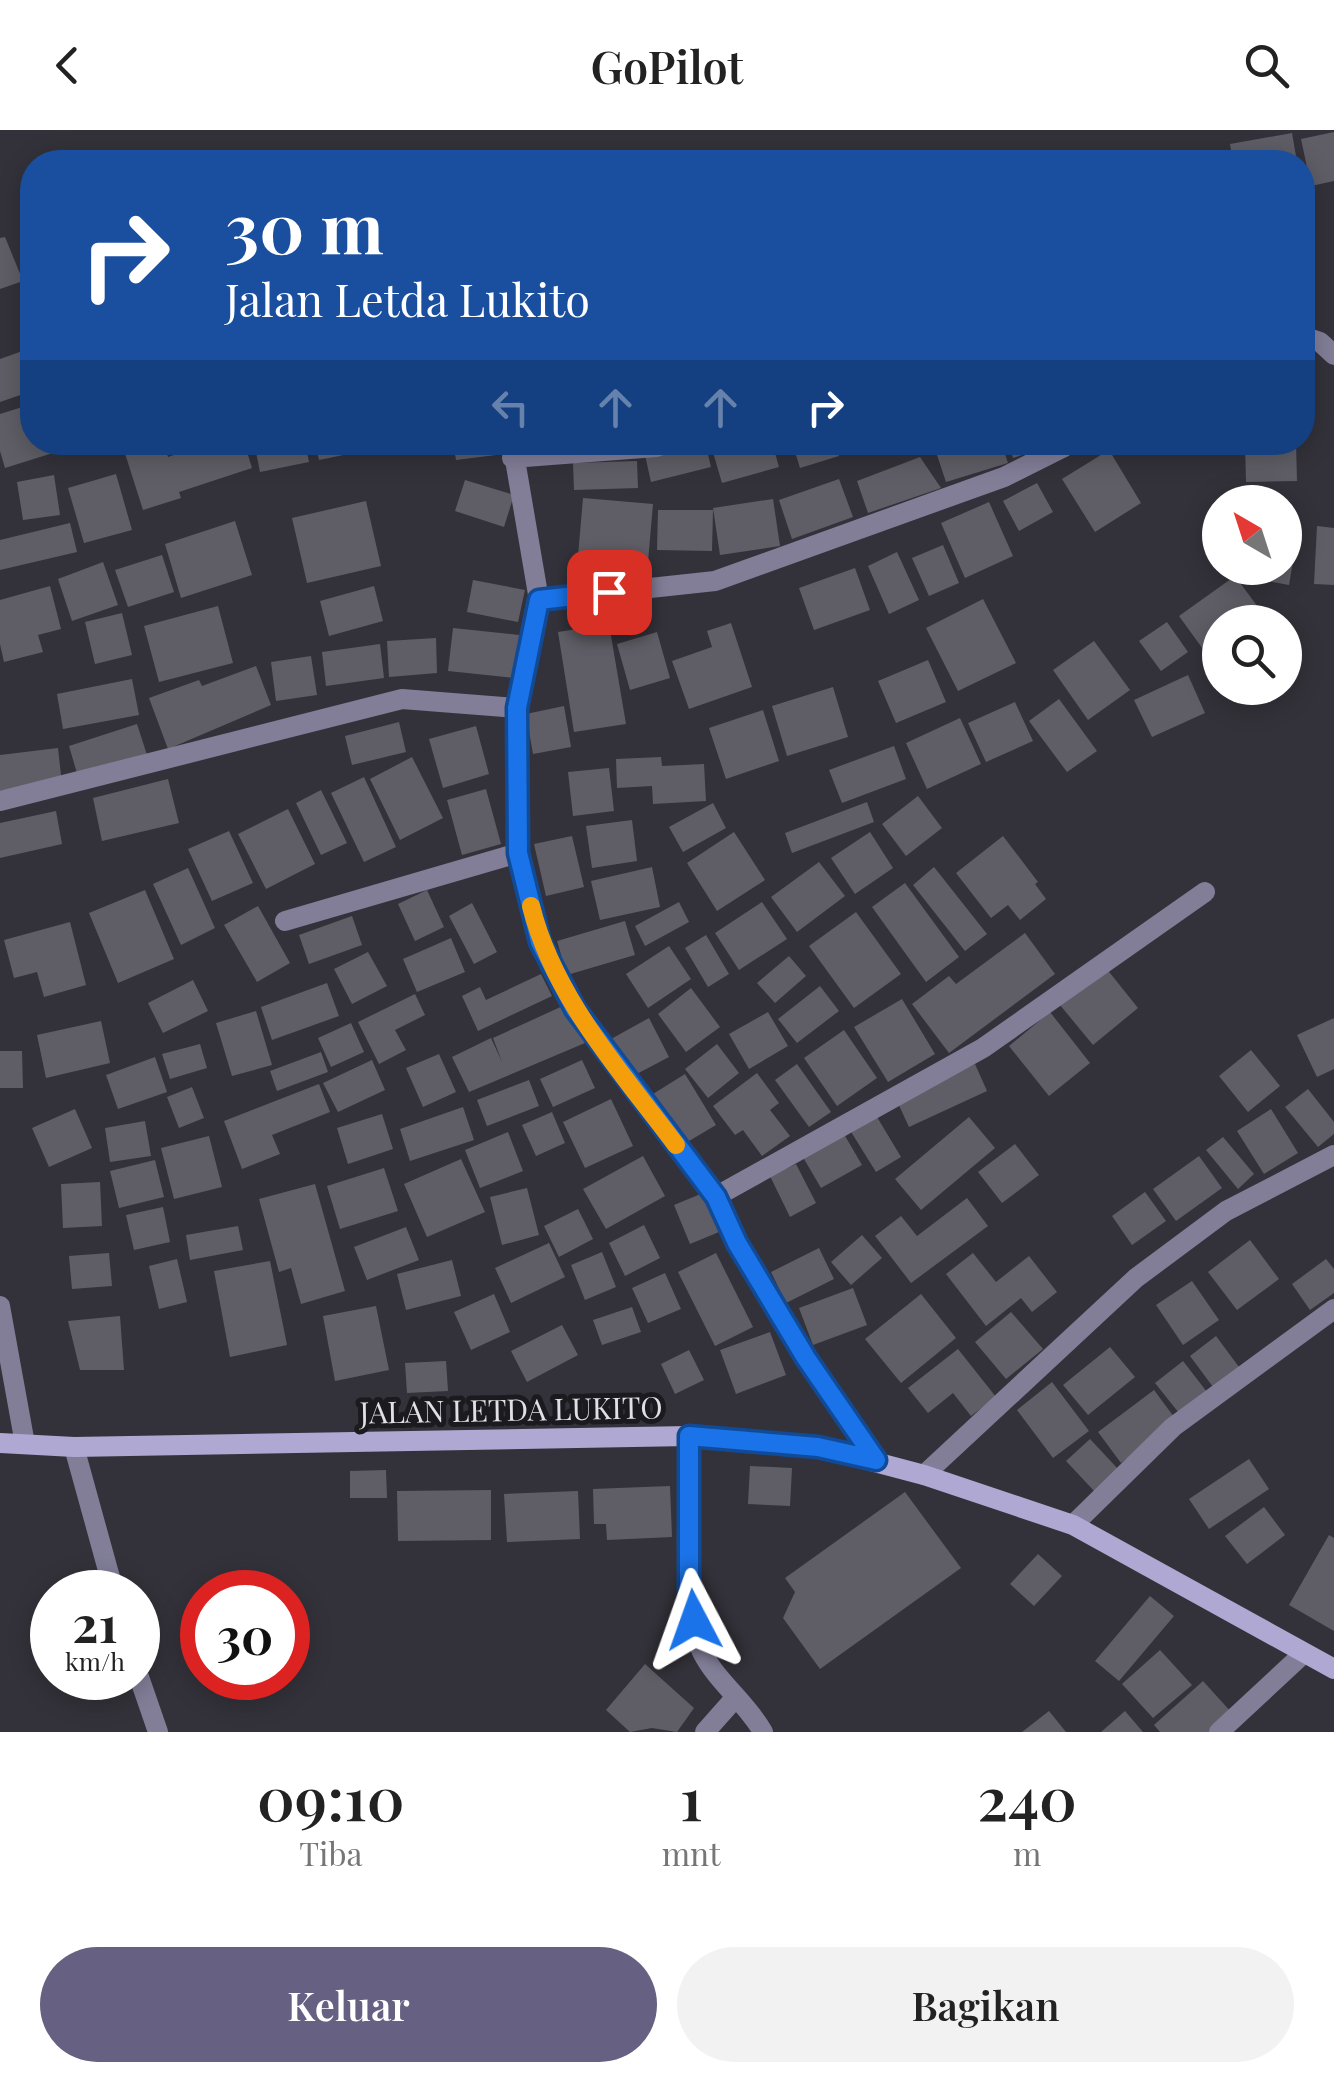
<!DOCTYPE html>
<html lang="id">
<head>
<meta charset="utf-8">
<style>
  body { margin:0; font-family:"Playfair Display",serif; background:#f2f2f2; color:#222; height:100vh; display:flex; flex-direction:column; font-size:38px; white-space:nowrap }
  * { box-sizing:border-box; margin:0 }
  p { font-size:32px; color:#767676 }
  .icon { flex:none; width:55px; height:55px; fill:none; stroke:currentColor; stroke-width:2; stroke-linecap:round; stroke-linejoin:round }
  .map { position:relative; height:1602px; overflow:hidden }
  .sheet { display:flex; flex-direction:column; background:#fff; flex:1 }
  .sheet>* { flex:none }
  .banner { position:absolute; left:20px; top:20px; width:1295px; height:305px; border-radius:40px; box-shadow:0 5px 25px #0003; background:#1a4fa0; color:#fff; overflow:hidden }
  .needle { width:65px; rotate:321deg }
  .controls { position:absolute; left:1202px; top:355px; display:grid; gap:20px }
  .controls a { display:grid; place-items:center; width:100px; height:100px; border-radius:50%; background:#fff; box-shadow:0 5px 25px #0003; font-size:50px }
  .speed { position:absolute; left:30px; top:1440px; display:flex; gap:20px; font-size:50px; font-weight:700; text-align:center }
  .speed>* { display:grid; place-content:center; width:130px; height:130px; border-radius:50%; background:#fff; box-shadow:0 5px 25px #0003; line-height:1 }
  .speed small { font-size:25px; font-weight:400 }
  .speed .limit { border:15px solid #d22; background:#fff; color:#111 }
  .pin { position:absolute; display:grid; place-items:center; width:85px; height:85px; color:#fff; margin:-42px; border-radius:20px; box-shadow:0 5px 15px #0006 }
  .me { position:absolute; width:110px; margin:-55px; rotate:356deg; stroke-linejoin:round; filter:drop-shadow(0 0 8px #0008) }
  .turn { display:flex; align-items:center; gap:35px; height:210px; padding:0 40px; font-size:45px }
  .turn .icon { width:130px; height:130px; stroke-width:2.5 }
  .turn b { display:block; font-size:70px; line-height:85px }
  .lanes { display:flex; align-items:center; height:95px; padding:0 40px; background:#0003; justify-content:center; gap:50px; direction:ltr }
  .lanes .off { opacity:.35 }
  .eta { display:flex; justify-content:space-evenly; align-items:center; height:170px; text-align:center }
  .eta b { font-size:60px; font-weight:600; line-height:70px }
  .primary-button { display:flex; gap:20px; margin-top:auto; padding:20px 40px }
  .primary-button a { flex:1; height:115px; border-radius:60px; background:#666082; color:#fff; font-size:40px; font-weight:600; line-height:115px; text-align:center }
  .primary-button a+a { background:#f2f2f2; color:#222 }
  header { display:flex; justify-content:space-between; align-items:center; height:130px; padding:0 40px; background:#fff; font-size:45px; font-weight:600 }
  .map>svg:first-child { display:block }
</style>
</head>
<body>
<header><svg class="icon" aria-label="back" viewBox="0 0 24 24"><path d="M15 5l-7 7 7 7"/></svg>GoPilot<svg class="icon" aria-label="search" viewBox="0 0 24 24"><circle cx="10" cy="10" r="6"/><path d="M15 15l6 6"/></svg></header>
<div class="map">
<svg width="1334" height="1602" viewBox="0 0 1334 1602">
  <rect width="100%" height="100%" fill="#33323a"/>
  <!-- building -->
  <path fill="#5f5e66" d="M 1334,2 L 1334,51 L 1311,56 L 1301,9 Z
    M 1292,3 L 1297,32 L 1233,32 L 1230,14 Z
    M 5,107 L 23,151 L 0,159 L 0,108 Z
    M 28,219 L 32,234 L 32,261 L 0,272 L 0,229 Z
    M 32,274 L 32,312 L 67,313 L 54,317 L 56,322 L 5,338 L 0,321 L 0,284 Z
    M 128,312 L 163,312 L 168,327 L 213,312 L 244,312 L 252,338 L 179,362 L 181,368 L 143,380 L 122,314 Z
    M 254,312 L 305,312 L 309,332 L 260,342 Z
    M 315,312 L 366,312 L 368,320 L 319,330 Z
    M 453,312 L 495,312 L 496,325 L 456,330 Z
    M 696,312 L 705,312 L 711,337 L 651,352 L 645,325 Z
    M 710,312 L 772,312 L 779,337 L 722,353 Z
    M 792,312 L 835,312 L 839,326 L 800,338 Z
    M 956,312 L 1001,312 L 1008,333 L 946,352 L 935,319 Z
    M 1008,312 L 1059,312 L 1060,313 L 1013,328 Z
    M 1245,312 L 1296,312 L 1297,351 L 1246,352 Z
    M 1109,320 L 1141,373 L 1095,402 L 1062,349 Z
    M 920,327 L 941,358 L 868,383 L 857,351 Z
    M 637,331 L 638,358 L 574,360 L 573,333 Z
    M 116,344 L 132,400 L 84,413 L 68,358 Z
    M 54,345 L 60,385 L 23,390 L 17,352 Z
    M 839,349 L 853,387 L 792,409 L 779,370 Z
    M 465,350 L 514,365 L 504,397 L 455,381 Z
    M 1037,353 L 1053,382 L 1019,401 L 1003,371 Z
    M 583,368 L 653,374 L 648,432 L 578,426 Z
    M 773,369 L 780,416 L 720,425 L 713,378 Z
    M 366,371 L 381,436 L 307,453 L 292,388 Z
    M 989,372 L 1013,426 L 965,448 L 941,393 Z
    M 658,380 L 713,380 L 712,421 L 657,420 Z
    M 235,391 L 252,445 L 181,468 L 165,414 Z
    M 70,393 L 77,422 L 0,440 L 0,410 Z
    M 1317,396 L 1334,398 L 1334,455 L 1314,454 Z
    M 943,415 L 959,453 L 929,466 L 912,428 Z
    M 897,422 L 919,470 L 889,484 L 868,436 Z
    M 1285,424 L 1294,426 L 1289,455 L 1244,447 L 1246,438 L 1285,438 Z
    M 162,425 L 174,462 L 128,477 L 115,440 Z
    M 103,432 L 118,475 L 72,491 L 58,449 Z
    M 855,438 L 870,480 L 814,500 L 799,458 Z
    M 1235,446 L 1269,492 L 1220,492 L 1220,527 L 1213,533 L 1179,486 Z
    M 473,450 L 525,460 L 518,492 L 467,482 Z
    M 50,456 L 61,499 L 38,505 L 43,522 L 4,532 L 0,514 L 0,470 Z
    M 374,456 L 383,491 L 329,506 L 320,471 Z
    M 983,469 L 1016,533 L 958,561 L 926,498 Z
    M 218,476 L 233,533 L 159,552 L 144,496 Z
    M 122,483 L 132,525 L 95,534 L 85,492 Z
    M 1167,492 L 1188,522 L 1161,541 L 1139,511 Z
    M 731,493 L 752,557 L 689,579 L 672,531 L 712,517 L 707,501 Z
    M 609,494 L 626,594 L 574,602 L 558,502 Z
    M 453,498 L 519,505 L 515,548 L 448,541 Z
    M 657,502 L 670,548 L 630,560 L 617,514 Z
    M 436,508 L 437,543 L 389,547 L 387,511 Z
    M 1094,511 L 1130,560 L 1088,590 L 1053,540 Z
    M 380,514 L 384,548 L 326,556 L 322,522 Z
    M 311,526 L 317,565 L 276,571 L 271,532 Z
    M 928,530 L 946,572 L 896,593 L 878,551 Z
    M 256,536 L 271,575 L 168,619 L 149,568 L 199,550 L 202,556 Z
    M 1188,545 L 1205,583 L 1152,607 L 1134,570 Z
    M 132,549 L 139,585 L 63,599 L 57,564 Z
    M 833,557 L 848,607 L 787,626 L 772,576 Z
    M 1059,569 L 1097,621 L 1067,642 L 1029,591 Z
    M 1015,572 L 1033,611 L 986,632 L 968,593 Z
    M 564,576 L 571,617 L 533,624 L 526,584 Z
    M 763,580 L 779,631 L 726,649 L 709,598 Z
    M 960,588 L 981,634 L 927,659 L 906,613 Z
    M 399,592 L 406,622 L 352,635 L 345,606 Z
    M 137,594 L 148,628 L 79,650 L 69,616 Z
    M 476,596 L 489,644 L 443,658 L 429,609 Z
    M 894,616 L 906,649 L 842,673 L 829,640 Z
    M 58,618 L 62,654 L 0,661 L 0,625 Z
    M 412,627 L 443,688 L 400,710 L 370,649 Z
    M 661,627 L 662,636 L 704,634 L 706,671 L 653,674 L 652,656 L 617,658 L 616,629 Z
    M 609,638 L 614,681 L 573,686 L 568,642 Z
    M 364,647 L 396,717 L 364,732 L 331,663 Z
    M 168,649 L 179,693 L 102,711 L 93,668 Z
    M 486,659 L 501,714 L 462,725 L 447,670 Z
    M 321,660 L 347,713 L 321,725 L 296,673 Z
    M 918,666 L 942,698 L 906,726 L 882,694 Z
    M 867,672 L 874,692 L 792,723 L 785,703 Z
    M 713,673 L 726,698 L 683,722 L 669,697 Z
    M 288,679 L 315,734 L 266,759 L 238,704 Z
    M 56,681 L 62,714 L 0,728 L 0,693 Z
    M 632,690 L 637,731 L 592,738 L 586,696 Z
    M 229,701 L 253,753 L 212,771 L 188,719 Z
    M 734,702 L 765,750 L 717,781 L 687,733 Z
    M 870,702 L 893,738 L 855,764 L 831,728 Z
    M 572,706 L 584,757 L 546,766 L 534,714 Z
    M 1003,706 L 1038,752 L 1035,754 L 1046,769 L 1020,790 L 1008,775 L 991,788 L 956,743 Z
    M 819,732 L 845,766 L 797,802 L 771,767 Z
    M 652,737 L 660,777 L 600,790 L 591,751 Z
    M 934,737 L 987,804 L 965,821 L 913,755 Z
    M 188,738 L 215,798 L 181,815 L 153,754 Z
    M 905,753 L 959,827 L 926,852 L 872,777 Z
    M 145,760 L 174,829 L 118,853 L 89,783 Z
    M 427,760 L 444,797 L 415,811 L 398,774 Z
    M 679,772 L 689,792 L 645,816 L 635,796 Z
    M 762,772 L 787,809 L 739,840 L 715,803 Z
    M 472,773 L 497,822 L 474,834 L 449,786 Z
    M 258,776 L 290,833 L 257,852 L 224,795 Z
    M 856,782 L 901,844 L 854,878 L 809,816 Z
    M 352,786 L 362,815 L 309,834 L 299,805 Z
    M 625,791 L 635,825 L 567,845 L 557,811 Z
    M 70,792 L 86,855 L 44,867 L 37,842 L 14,848 L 4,810 Z
    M 1025,803 L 1055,844 L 949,923 L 912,874 L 949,846 L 956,854 Z
    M 706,805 L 729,844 L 708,857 L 685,818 Z
    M 451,808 L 465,842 L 417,862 L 403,829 Z
    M 669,816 L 691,849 L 648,878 L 626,844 Z
    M 368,822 L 387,856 L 352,874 L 334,839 Z
    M 789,826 L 806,846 L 775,873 L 757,853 Z
    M 1106,838 L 1138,878 L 1093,915 L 1060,875 Z
    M 541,844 L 552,866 L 478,901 L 462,866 L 480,857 L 486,870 Z
    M 193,850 L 208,881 L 163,903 L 148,873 Z
    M 327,853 L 339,886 L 272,910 L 261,877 Z
    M 820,856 L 839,881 L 797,913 L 778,889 Z
    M 691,858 L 720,897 L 686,922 L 658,884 Z
    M 415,864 L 425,885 L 395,900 L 406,920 L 379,934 L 358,892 Z
    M 902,869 L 935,924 L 888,952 L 854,897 Z
    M 567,874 L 585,913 L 469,962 L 452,927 L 491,908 L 502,932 L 493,908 Z
    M 256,881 L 272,935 L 232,946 L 216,893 Z
    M 768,882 L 788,916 L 749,939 L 729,904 Z
    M 1050,882 L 1090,933 L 1049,966 L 1009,916 Z
    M 649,888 L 669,927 L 631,947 L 611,909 Z
    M 1334,888 L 1334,939 L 1317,947 L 1297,905 Z
    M 101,891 L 110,933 L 46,948 L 37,905 Z
    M 351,893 L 364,922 L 331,937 L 318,908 Z
    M 844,900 L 877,948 L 837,976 L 804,928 Z
    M 200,914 L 207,938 L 170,949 L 162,924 Z
    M 717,914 L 739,943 L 708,968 L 685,939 Z
    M 1251,920 L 1280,956 L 1248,982 L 1219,946 Z
    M 0,921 L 22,921 L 23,958 L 0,958 Z
    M 321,922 L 328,942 L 277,961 L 270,941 Z
    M 439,924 L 456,962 L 423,977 L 406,938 Z
    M 155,927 L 167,962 L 118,979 L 106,945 Z
    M 372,930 L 385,960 L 338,982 L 323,953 Z
    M 582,930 L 595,958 L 553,977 L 540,949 Z
    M 797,934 L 831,982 L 809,997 L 775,950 Z
    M 975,934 L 987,961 L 909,997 L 897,971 Z
    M 757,943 L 779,973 L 770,980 L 790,1006 L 762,1026 L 743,1000 L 735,1005 L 713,976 Z
    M 685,944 L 716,995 L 684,1014 L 653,964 Z
    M 529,950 L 539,976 L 487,996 L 477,970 Z
    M 319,954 L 330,982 L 272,1005 L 280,1024 L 242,1039 L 224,991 Z
    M 192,957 L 204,988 L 179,998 L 167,967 Z
    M 1308,959 L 1334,992 L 1334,1004 L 1318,1017 L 1285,977 Z
    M 611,969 L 633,1016 L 585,1038 L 563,992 Z
    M 463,977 L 474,1010 L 410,1031 L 400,999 Z
    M 75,979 L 92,1018 L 49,1037 L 32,998 Z
    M 1271,979 L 1298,1023 L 1264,1044 L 1237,1001 Z
    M 552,982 L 565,1013 L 536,1026 L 522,995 Z
    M 874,982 L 901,1027 L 876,1042 L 848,997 Z
    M 382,984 L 393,1019 L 348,1034 L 337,998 Z
    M 969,987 L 995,1018 L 921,1080 L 895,1049 Z
    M 145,991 L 151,1026 L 110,1032 L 105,998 Z
    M 841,999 L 862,1035 L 821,1058 L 800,1022 Z
    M 508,1002 L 523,1041 L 480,1058 L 465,1020 Z
    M 209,1006 L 222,1057 L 174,1069 L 161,1018 Z
    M 1223,1007 L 1254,1044 L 1238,1059 L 1206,1020 Z
    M 1015,1014 L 1039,1045 L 1002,1073 L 978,1042 Z
    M 643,1026 L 665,1066 L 606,1099 L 583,1059 Z
    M 1199,1026 L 1222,1058 L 1176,1091 L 1153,1059 Z
    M 461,1029 L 485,1082 L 427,1107 L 404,1054 Z
    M 155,1030 L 164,1067 L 119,1078 L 110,1041 Z
    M 796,1034 L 816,1073 L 790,1087 L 770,1046 Z
    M 384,1038 L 398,1081 L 340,1099 L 327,1056 Z
    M 100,1052 L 102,1096 L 63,1098 L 61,1054 Z
    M 315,1054 L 345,1161 L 301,1174 L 291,1138 L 279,1142 L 259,1069 Z
    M 527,1058 L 539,1105 L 502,1115 L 490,1067 Z
    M 1145,1062 L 1166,1091 L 1132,1115 L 1112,1086 Z
    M 703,1063 L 719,1102 L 690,1114 L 674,1075 Z
    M 967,1068 L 988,1096 L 911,1153 L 875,1106 L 901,1086 L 917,1106 Z
    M 163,1077 L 170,1112 L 134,1120 L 126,1085 Z
    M 578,1079 L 593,1109 L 559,1127 L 544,1096 Z
    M 644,1095 L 660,1128 L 625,1146 L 609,1113 Z
    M 238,1096 L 243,1120 L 190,1130 L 186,1105 Z
    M 406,1097 L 419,1130 L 367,1150 L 354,1117 Z
    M 862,1105 L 882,1128 L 851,1155 L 831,1132 Z
    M 1250,1110 L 1279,1149 L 1237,1180 L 1208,1142 Z
    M 549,1113 L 565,1147 L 511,1173 L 495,1138 Z
    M 819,1118 L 834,1149 L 786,1173 L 771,1142 Z
    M 602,1122 L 616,1157 L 585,1170 L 571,1135 Z
    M 109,1123 L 112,1156 L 72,1159 L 69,1126 Z
    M 716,1123 L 753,1197 L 715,1216 L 678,1142 Z
    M 973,1123 L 996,1152 L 1029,1126 L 1057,1162 L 1032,1182 L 1021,1168 L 986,1196 L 946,1144 Z
    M 177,1129 L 187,1172 L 159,1179 L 149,1136 Z
    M 1326,1129 L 1334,1139 L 1334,1163 L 1310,1180 L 1292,1154 Z
    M 452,1130 L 461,1166 L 406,1180 L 397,1144 Z
    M 270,1131 L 287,1215 L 230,1227 L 214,1141 Z
    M 665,1143 L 681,1179 L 648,1193 L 632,1158 Z
    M 1192,1151 L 1219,1190 L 1183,1215 L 1156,1175 Z
    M 853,1158 L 867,1195 L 813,1215 L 799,1178 Z
    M 494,1164 L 510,1202 L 471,1220 L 454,1182 Z
    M 921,1164 L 956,1208 L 901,1253 L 865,1209 Z
    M 376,1176 L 389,1240 L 335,1251 L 323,1186 Z
    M 632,1177 L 641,1202 L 602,1215 L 593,1190 Z
    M 1011,1182 L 1043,1219 L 1006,1249 L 975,1212 Z
    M 120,1186 L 124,1240 L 80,1240 L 68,1191 Z
    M 562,1195 L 578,1225 L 527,1252 L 511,1221 Z
    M 770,1202 L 786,1245 L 736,1264 L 720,1220 Z
    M 1216,1206 L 1239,1237 L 1213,1257 L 1190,1226 Z
    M 1110,1217 L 1135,1247 L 1088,1285 L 1063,1255 Z
    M 958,1219 L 996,1267 L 971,1286 L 953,1263 L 928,1283 L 908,1258 Z
    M 689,1220 L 704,1250 L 675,1264 L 661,1234 Z
    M 446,1231 L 448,1261 L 407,1263 L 405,1233 Z
    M 1183,1231 L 1207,1262 L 1179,1283 L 1155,1253 Z
    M 1052,1252 L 1089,1301 L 1053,1328 L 1017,1280 Z
    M 1154,1260 L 1177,1291 L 1121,1333 L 1098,1302 Z
    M 1090,1309 L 1119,1340 L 1095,1362 L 1066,1331 Z
    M 1249,1329 L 1269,1359 L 1209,1399 L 1189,1369 Z
    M 750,1336 L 792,1338 L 790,1376 L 748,1374 Z
    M 386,1340 L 387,1368 L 350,1368 L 350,1341 Z
    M 670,1356 L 672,1407 L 607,1410 L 606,1394 L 594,1394 L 593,1359 Z
    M 491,1360 L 491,1410 L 398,1411 L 397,1361 Z
    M 578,1361 L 580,1409 L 507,1412 L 504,1364 Z
    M 905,1362 L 961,1438 L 820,1539 L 783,1488 L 795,1462 L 785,1448 Z
    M 1264,1377 L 1285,1405 L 1247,1434 L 1225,1406 Z
    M 1329,1405 L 1334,1408 L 1334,1501 L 1289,1475 Z
    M 1038,1424 L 1062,1446 L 1034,1476 L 1010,1454 Z
    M 1150,1466 L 1174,1486 L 1119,1551 L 1095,1531 Z
    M 1160,1520 L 1192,1555 L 1153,1588 L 1122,1554 Z
    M 645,1534 L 694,1578 L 677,1602 L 652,1598 L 630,1602 L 606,1580 Z
    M 1203,1551 L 1232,1583 L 1211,1602 L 1160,1602 L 1154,1595 Z
    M 1049,1581 L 1066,1602 L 1022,1602 Z
    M 1125,1581 L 1143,1602 L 1101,1602 Z"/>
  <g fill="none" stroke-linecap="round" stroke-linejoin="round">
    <!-- lane -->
    <path stroke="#827e98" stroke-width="20" d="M 74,1317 L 114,1462
      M 138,1544 L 158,1602"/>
    <!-- street -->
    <path stroke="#827e98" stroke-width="20" d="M 1302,206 L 1320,212 L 1334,225
      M 512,312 L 539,470 L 517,578 L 518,723 L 540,812 L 575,879 L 715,1067 L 737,1113 L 806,1228 L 875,1330
      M 512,328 L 656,317 L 670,312
      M 539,470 L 715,451 L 1004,347 L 1064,317
      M 0,671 L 402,569 L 517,578
      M 285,791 L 518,723
      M 715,1067 L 983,918 L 1205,762
      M 0,1176 L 25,1314
      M 689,1306 C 689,1362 679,1474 702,1522 C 717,1552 747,1573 763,1602
      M 924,1345 L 1136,1148 L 1226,1081 L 1334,1025
      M 1073,1395 L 1173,1297 L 1334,1179
      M 705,1602 L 736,1567
      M 1219,1602 L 1303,1524"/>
    <!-- secondary -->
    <path stroke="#afa8d2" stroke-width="20" d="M 0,1313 L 74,1317 L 689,1306 L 818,1317 L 924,1345 L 1073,1395 L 1334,1539"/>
  </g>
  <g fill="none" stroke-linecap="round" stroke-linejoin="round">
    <!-- route casing -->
    <g stroke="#114b97" stroke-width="25">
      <path id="route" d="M 609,462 L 539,470 L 517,578 L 518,723 L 540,812 L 575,879 L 716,1067 L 737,1113 L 806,1228 L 876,1330 L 818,1317 L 689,1306 L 689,1462 L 694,1490"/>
    </g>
    <!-- route -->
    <use href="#route" stroke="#1a73e8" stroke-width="18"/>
    <!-- slow -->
    <path stroke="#f59e0b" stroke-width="18" d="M 531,776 C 554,868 620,940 676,1015"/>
  </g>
  <g text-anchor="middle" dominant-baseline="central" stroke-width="10" stroke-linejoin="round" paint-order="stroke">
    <!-- street labels -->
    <g font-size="30" fill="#e0e0e5" stroke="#1b1a1e">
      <text transform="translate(511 1279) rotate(-1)">JALAN LETDA LUKITO</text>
    </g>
  </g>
</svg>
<div class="controls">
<a><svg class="needle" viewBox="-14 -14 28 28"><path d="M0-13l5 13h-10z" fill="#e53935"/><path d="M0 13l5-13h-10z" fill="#767676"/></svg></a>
<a><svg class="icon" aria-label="search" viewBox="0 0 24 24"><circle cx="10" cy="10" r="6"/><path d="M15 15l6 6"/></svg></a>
</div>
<div class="speed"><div>21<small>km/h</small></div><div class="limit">30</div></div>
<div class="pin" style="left:609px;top:462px;background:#d93025"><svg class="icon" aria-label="arrive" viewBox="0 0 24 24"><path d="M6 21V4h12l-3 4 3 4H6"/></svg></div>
<svg class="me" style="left:694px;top:1490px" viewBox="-20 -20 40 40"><path d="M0-17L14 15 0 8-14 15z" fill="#1a73e8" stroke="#fff" stroke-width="4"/></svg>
<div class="banner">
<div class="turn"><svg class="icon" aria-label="right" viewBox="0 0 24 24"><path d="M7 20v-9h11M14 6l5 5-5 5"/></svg><div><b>30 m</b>Jalan Letda Lukito</div></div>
<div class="lanes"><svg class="icon off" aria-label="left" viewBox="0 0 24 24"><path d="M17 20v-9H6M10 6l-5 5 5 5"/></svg><svg class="icon off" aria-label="ahead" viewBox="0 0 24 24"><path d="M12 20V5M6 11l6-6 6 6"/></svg><svg class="icon off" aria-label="ahead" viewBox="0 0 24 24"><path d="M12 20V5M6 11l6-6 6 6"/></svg><svg class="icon" aria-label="right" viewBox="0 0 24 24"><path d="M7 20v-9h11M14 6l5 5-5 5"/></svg></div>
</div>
</div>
<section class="sheet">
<div class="eta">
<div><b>09:10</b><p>Tiba</p></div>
<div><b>1</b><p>mnt</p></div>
<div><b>240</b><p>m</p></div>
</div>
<div class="primary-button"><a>Keluar</a><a>Bagikan</a></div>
</section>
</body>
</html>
